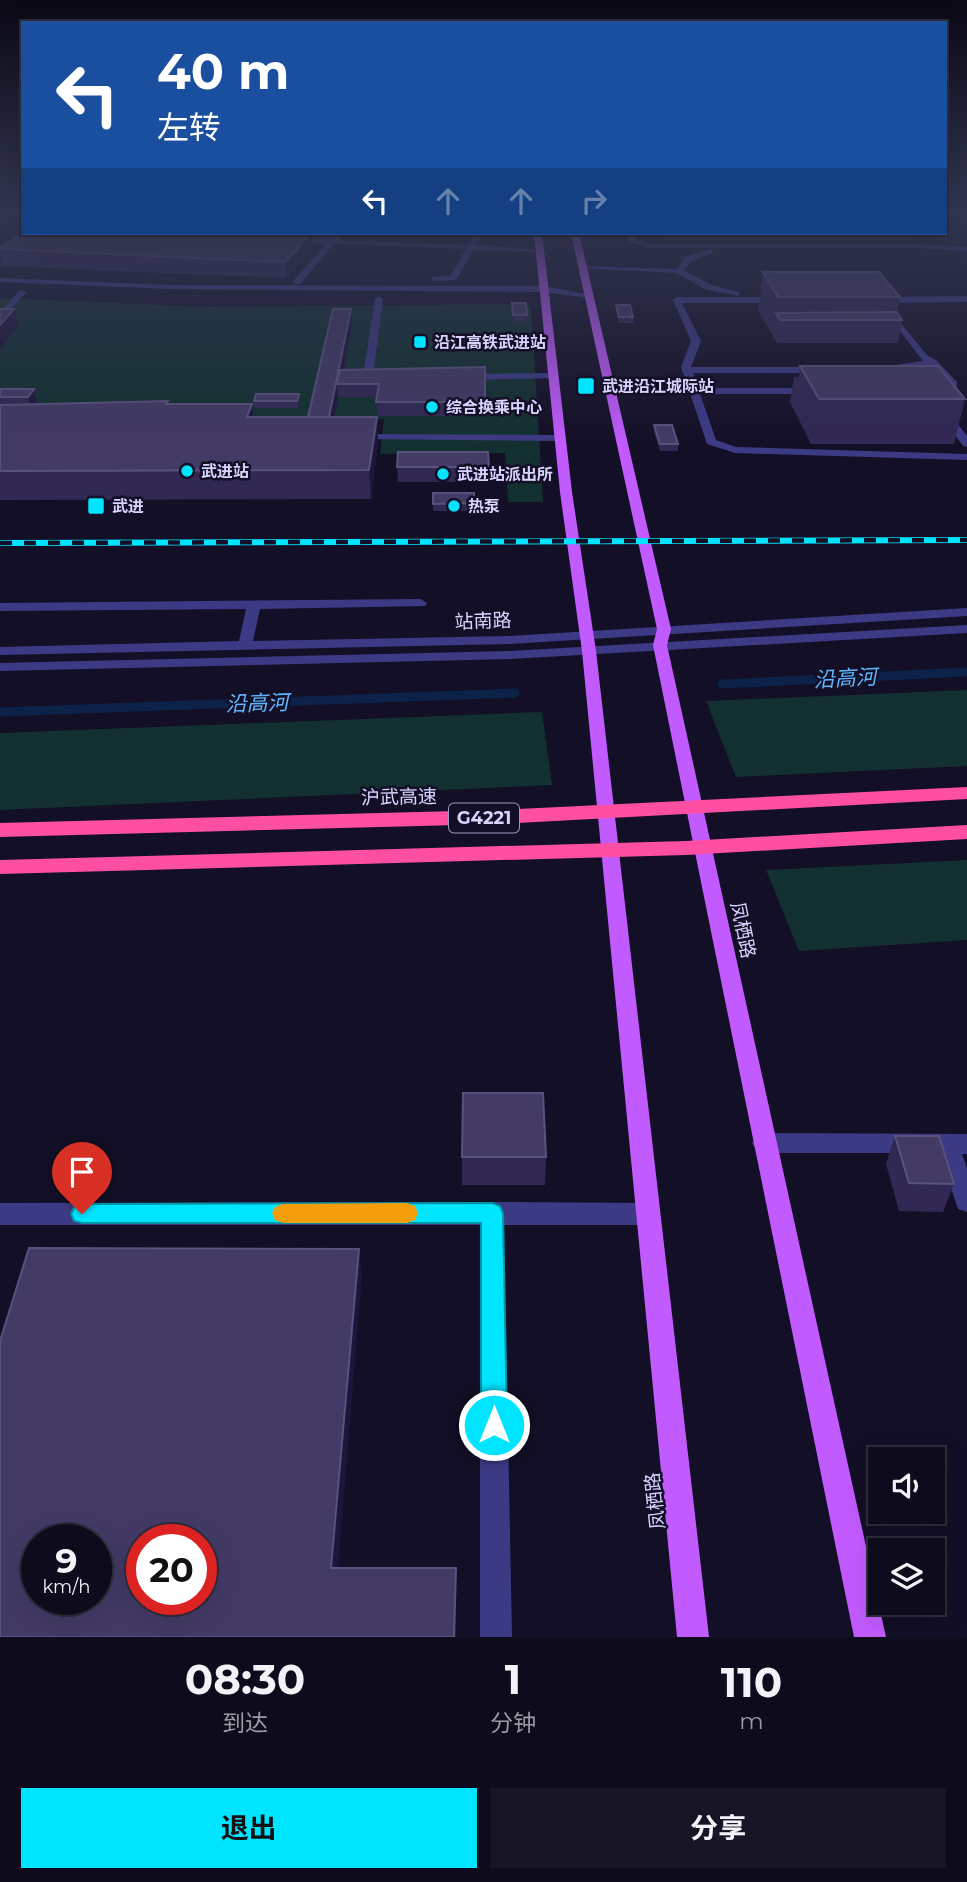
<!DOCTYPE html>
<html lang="zh">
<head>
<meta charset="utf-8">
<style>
  body { margin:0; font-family:Montserrat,"Noto Sans SC",sans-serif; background:#171425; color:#f1f3f6; height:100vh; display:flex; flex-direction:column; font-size:26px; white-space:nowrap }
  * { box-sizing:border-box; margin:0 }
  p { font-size:23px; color:#9b9ba3 }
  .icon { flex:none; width:38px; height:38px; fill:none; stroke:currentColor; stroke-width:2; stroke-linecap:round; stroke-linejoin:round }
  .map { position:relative; height:1637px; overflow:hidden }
  .sheet { display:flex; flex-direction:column; background:#0e0b1c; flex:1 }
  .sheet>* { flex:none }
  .top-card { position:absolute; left:21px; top:21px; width:926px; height:214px; border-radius:0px; box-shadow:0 7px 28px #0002,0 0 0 2px #2e2b3b; background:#1a4fa0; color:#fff; overflow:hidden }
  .fabs { position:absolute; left:868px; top:1447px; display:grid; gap:14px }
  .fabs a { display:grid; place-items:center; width:77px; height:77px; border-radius:0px; background:#0e0b1c; box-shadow:0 7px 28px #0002,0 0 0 2px #2e2b3b; font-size:35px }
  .speed { position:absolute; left:21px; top:1524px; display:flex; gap:14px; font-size:35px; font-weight:700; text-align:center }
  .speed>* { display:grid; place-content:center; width:91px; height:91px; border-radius:50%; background:#0e0b1c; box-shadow:0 7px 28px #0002,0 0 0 2px #2e2b3b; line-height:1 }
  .speed small { font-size:18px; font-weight:400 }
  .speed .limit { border:10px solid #d22; background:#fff; color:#111 }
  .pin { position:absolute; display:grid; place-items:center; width:60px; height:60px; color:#fff; margin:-72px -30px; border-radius:50% 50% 50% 0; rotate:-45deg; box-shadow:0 0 7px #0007 }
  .pin .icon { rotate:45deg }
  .me { position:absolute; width:77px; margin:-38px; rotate:0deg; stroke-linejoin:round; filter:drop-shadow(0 0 5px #0008) }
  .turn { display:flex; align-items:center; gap:24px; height:147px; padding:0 21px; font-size:32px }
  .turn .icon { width:91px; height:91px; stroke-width:2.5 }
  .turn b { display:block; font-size:49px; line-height:60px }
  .lanes { display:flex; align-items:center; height:66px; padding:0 21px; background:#0003; justify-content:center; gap:35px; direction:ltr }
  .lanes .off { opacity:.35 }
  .eta { display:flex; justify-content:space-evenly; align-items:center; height:119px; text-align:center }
  .eta b { font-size:42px; font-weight:700; line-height:49px }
  .primary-button { display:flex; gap:14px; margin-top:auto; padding:14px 21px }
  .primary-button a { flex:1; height:80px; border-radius:0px; background:#00e5ff; color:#111; font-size:28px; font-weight:700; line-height:80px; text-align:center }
  .primary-button a+a { background:#171425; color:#f1f3f6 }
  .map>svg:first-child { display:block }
</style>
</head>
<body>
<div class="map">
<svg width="967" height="1637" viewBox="0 0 967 1637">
  <rect width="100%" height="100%" fill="#130f26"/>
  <!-- green -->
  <path fill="#12302f" d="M 0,298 L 210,307 L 522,304 L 531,307 L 543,502 L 508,502 L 505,453 L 380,454 L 384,419 L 0,420 Z
    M 967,690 L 967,766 L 736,777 L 706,701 Z
    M 542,712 L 552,785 L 0,810 L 0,733 Z
    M 967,860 L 967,940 L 799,951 L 766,870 Z"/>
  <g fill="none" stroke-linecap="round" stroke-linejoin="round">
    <!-- stream -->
    <path stroke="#0c2248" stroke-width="9" d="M 722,684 L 967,672
      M 0,712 L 515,693"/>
    <!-- minor -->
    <path fill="#3d3a85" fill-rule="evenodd" d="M 335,233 L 342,235 L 338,240 L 469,245 L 476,233 L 484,233 L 476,245 L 541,250 L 537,252 L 474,250 L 456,280 L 434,281 L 431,277 L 450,276 L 466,249 L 334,244 L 300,284 L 294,284 L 294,280 L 326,244 L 289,242 L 286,238 L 330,239 Z
      M 626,233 L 634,233 L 636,240 L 651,244 L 916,244 L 967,247 L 967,251 L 916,248 L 651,248 L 630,243 Z
      M 711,249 L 714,253 L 691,261 L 684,270 L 711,285 L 739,292 L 739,296 L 705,289 L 677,273 L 579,268 L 583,266 L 677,269 L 685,257 Z
      M 0,278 L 169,285 L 543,286 L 592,295 L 588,298 L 543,292 L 169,289 L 0,282 Z
      M 20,290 L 27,292 L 0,320 L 0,312 Z
      M 379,296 L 383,299 L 374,368 L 379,372 L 393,375 L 393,379 C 382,381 372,378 364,369 L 375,299 Z
      M 967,296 L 967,302 L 876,303 L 872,300 L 876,297 Z
      M 677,297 L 782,297 L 786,300 L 782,303 L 682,303 L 701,341 L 691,367 L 823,367 L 828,370 L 823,373 L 693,373 L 698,388 L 816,388 L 821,391 L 816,394 L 700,394 L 716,440 L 736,447 L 967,454 L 967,460 L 735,453 L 707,444 L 687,384 L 603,384 L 603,380 L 607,379 L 685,378 L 681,367 L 691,341 L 673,300 Z
      M 886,305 L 927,355 L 936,360 L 957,382 L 957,386 L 927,390 L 927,386 L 946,382 L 931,365 L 883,371 L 883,367 L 923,361 L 882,308 Z
      M 553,373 L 558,376 L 556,378 L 463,380 L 458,377 L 463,374 Z
      M 944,410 L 948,411 L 967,436 L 967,447 L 963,446 L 939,413 Z
      M 360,434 L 560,435 L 565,438 L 560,441 L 356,439 L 355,437 Z
      M 420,599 L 427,603 L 425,606 L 260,609 L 253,641 L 509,636 L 967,608 L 967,616 L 509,644 L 0,655 L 0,647 L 239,641 L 246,609 L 0,611 L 0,603 Z
      M 967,625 L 967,633 L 510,659 L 0,671 L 0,663 L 510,651 Z
      M 764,1133 L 967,1134 L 967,1154 L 962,1154 L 967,1168 L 967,1212 L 958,1209 L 939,1153 L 764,1153 L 756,1150 L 752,1143 L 756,1136 Z
      M 492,1202 L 646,1203 L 655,1206 L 658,1214 L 655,1222 L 646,1225 L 504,1225 L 512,1637 L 480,1637 L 480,1225 L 0,1225 L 0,1203 Z"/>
    <!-- major -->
    <path fill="#c25bff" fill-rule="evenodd" d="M 534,233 L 542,233 L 572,492 L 596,651 L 709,1637 L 677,1637 L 582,651 L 560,492 Z
      M 571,233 L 579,233 L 671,629 L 667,645 L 886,1637 L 854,1637 L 653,645 L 657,629 Z"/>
    <!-- highway -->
    <path fill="#ff4fa3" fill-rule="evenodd" d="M 967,787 L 967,799 L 497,824 L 0,837 L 0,823 L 497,810 Z
      M 967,825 L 967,839 L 686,855 L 0,874 L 0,860 L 686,841 Z"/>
    <!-- rail casing -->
    <g stroke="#00e5ff" stroke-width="6">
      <path id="rail" d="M 0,543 L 967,540"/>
    </g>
    <!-- rail -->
    <use href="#rail" stroke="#130f26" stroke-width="4.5" stroke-dasharray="12" stroke-linecap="butt"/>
  </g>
  <!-- wall -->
  <path fill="#312854" d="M 956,214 L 967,214 L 967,224 Z
    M 24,233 L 328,233 L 325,236 L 312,235 L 313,249 L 286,278 L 1,266 L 0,247 Z
    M 664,233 L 914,233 L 913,238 L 666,238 Z
    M 763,272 L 900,297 L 897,312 L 902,320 L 898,343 L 777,343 L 758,310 Z
    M 512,303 L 527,315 L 527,321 L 513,321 Z
    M 616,305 L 633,317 L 633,323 L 619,323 L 616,311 Z
    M 351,309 L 352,327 L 344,370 L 485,367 L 485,416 L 377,416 L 377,397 L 338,397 L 335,417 L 377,417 L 378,443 L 371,499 L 0,500 L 0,389 L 34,389 L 37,403 L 36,404 L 252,404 L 254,417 L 308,417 Z
    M 800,366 L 965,399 L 954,444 L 811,444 L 790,402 L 794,377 L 799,377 Z
    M 254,401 L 299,401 L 298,408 L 254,408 Z
    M 654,425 L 678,444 L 678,451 L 660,451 L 654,432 Z
    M 397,467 L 489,467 L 489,482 L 398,482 Z
    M 433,493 L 474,493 L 474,511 L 433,511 Z
    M 895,1136 L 954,1184 L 943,1212 L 899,1211 L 886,1164 Z
    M 462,1157 L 546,1157 L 545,1185 L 462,1185 Z"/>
  <!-- shaded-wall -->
  <path fill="#1d163a" d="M 312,233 L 313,249 L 286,278 L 285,262 Z
    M 14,309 L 18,327 L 0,349 L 0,325 Z
    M 351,309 L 352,327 L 341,384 L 337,384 L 338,397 L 330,443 L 328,423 Z
    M 34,389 L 37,403 L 31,410 L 28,397 Z
    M 252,404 L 255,430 L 247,417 Z
    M 377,417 L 378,443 L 371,499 L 369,470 Z
    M 359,1249 L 362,1276 L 336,1592 L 331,1568 Z
    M 456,1568 L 456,1637 L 454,1637 Z"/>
  <!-- building -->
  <path fill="#433a66" stroke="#5a527e" stroke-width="2" fill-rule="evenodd" d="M 24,233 L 312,233 L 285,262 L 0,249 L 0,247 Z
    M 763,272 L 879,272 L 900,297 L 778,297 Z
    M 512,303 L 526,303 L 527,315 L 513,315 Z
    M 616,305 L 630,305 L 633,317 L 619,317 Z
    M 0,309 L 14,309 L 0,325 Z
    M 333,309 L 351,309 L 329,417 L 308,417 Z
    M 897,312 L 902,320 L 780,320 L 776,313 Z
    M 800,366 L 938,366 L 965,399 L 819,399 Z
    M 485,367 L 485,402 L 376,402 L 379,384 L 337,384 L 340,370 Z
    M 0,389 L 34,389 L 28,397 L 0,397 Z
    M 256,394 L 299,394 L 297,401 L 254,401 Z
    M 168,401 L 166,404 L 252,404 L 247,417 L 377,417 L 369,470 L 0,471 L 0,405 Z
    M 654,425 L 672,425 L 678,444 L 660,444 Z
    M 398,452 L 488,452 L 489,467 L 397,467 Z
    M 433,493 L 474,493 L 474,503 L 433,504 Z
    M 463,1093 L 543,1093 L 546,1157 L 462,1157 Z
    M 895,1136 L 939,1136 L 954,1184 L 909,1183 Z
    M 29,1248 L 359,1249 L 331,1568 L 456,1568 L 454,1637 L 0,1637 L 0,1341 ZM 37,1540 L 96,1540 L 96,1600 L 37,1600 ZM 142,1540 L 201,1540 L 201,1600 L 142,1600 Z"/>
  <!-- sky -->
  <linearGradient id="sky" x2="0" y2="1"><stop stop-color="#0a0815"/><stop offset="0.48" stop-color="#333752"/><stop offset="1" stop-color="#333752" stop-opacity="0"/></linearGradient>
  <rect width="967" height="444" fill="url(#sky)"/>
  <!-- route -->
  <path fill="#00e5ff" stroke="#0095a6" stroke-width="2" d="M 492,1203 L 500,1206 L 503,1213 L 507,1425 L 503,1434 L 494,1438 L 485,1434 L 481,1425 L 481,1223 L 82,1223 L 74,1221 L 71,1214 L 74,1207 L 82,1204 Z"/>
  <!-- slow -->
  <path fill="#f59e0b" d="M 407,1203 L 415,1206 L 418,1213 L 415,1220 L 407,1223 L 283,1223 L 275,1220 L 272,1213 L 275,1207 L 283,1204 Z"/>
  <!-- markers -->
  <g fill="#00e5ff" stroke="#130f26" stroke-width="2.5">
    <rect x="413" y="335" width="14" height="14" rx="3.5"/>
    <rect x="577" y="377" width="18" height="18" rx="3.5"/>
    <circle cx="432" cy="407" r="7"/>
    <circle cx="187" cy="471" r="7"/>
    <circle cx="443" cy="474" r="7"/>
    <rect x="87" y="497" width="18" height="18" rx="3.5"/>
    <circle cx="454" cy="506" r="7"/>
  </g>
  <g text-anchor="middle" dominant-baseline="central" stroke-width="5" stroke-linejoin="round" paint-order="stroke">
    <!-- far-poi labels -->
    <g font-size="16" font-weight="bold" fill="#d9d4ff" stroke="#130f26" text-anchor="start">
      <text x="434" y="342">沿江高铁武进站</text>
      <text x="602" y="386">武进沿江城际站</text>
      <text x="446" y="407">综合换乘中心</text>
      <text x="201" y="471">武进站</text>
      <text x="457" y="474">武进站派出所</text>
      <text x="112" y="506">武进</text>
      <text x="468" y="506">热泵</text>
    </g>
    <!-- shield labels -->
    <rect fill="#130f26" stroke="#9e99be" stroke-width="2" x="449" y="803.5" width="70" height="29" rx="5"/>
    <g font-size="18" font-weight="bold" fill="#d9d4ff">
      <text x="484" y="818">G4221</text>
    </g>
    <!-- street labels -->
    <g font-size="19" fill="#d9d4ff" stroke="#130f26">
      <text transform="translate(483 621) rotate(-2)">站南路</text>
      <text transform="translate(399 797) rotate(-1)">沪武高速</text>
      <text transform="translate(743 930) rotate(78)">凤栖路</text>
      <text transform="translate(655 1501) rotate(-96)">凤栖路</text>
    </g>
    <!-- water labels -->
    <g font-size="21" font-style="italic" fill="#62b6ff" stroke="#130f26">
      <text transform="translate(845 678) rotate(-3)">沿高河</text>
      <text transform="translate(257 703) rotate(-2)">沿高河</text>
    </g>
  </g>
</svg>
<div class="fabs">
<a><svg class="icon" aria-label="sound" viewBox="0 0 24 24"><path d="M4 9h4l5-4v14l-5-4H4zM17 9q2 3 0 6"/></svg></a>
<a><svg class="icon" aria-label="layers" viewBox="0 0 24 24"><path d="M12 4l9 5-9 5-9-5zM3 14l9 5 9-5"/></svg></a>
</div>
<div class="speed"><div>9<small>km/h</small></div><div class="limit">20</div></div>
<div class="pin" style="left:82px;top:1214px;background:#d93025"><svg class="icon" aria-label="arrive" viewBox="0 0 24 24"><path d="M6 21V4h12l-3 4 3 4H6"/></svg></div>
<svg class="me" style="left:494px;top:1425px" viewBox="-20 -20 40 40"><circle r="17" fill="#00e5ff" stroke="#fff" stroke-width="3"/><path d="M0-11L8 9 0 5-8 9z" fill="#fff"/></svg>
<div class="top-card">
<div class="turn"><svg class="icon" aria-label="left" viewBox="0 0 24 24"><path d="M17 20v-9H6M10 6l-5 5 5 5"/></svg><div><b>40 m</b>左转</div></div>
<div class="lanes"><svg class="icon" aria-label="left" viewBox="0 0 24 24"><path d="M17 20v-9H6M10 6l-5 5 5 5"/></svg><svg class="icon off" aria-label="ahead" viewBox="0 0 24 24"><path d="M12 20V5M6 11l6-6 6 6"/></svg><svg class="icon off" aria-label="ahead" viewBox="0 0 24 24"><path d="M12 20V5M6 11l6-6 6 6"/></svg><svg class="icon off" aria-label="right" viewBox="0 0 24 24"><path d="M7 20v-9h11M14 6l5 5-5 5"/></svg></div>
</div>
</div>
<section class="sheet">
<div class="eta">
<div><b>08:30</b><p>到达</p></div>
<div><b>1</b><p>分钟</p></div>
<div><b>110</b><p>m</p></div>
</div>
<div class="primary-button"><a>退出</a><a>分享</a></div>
</section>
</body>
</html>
